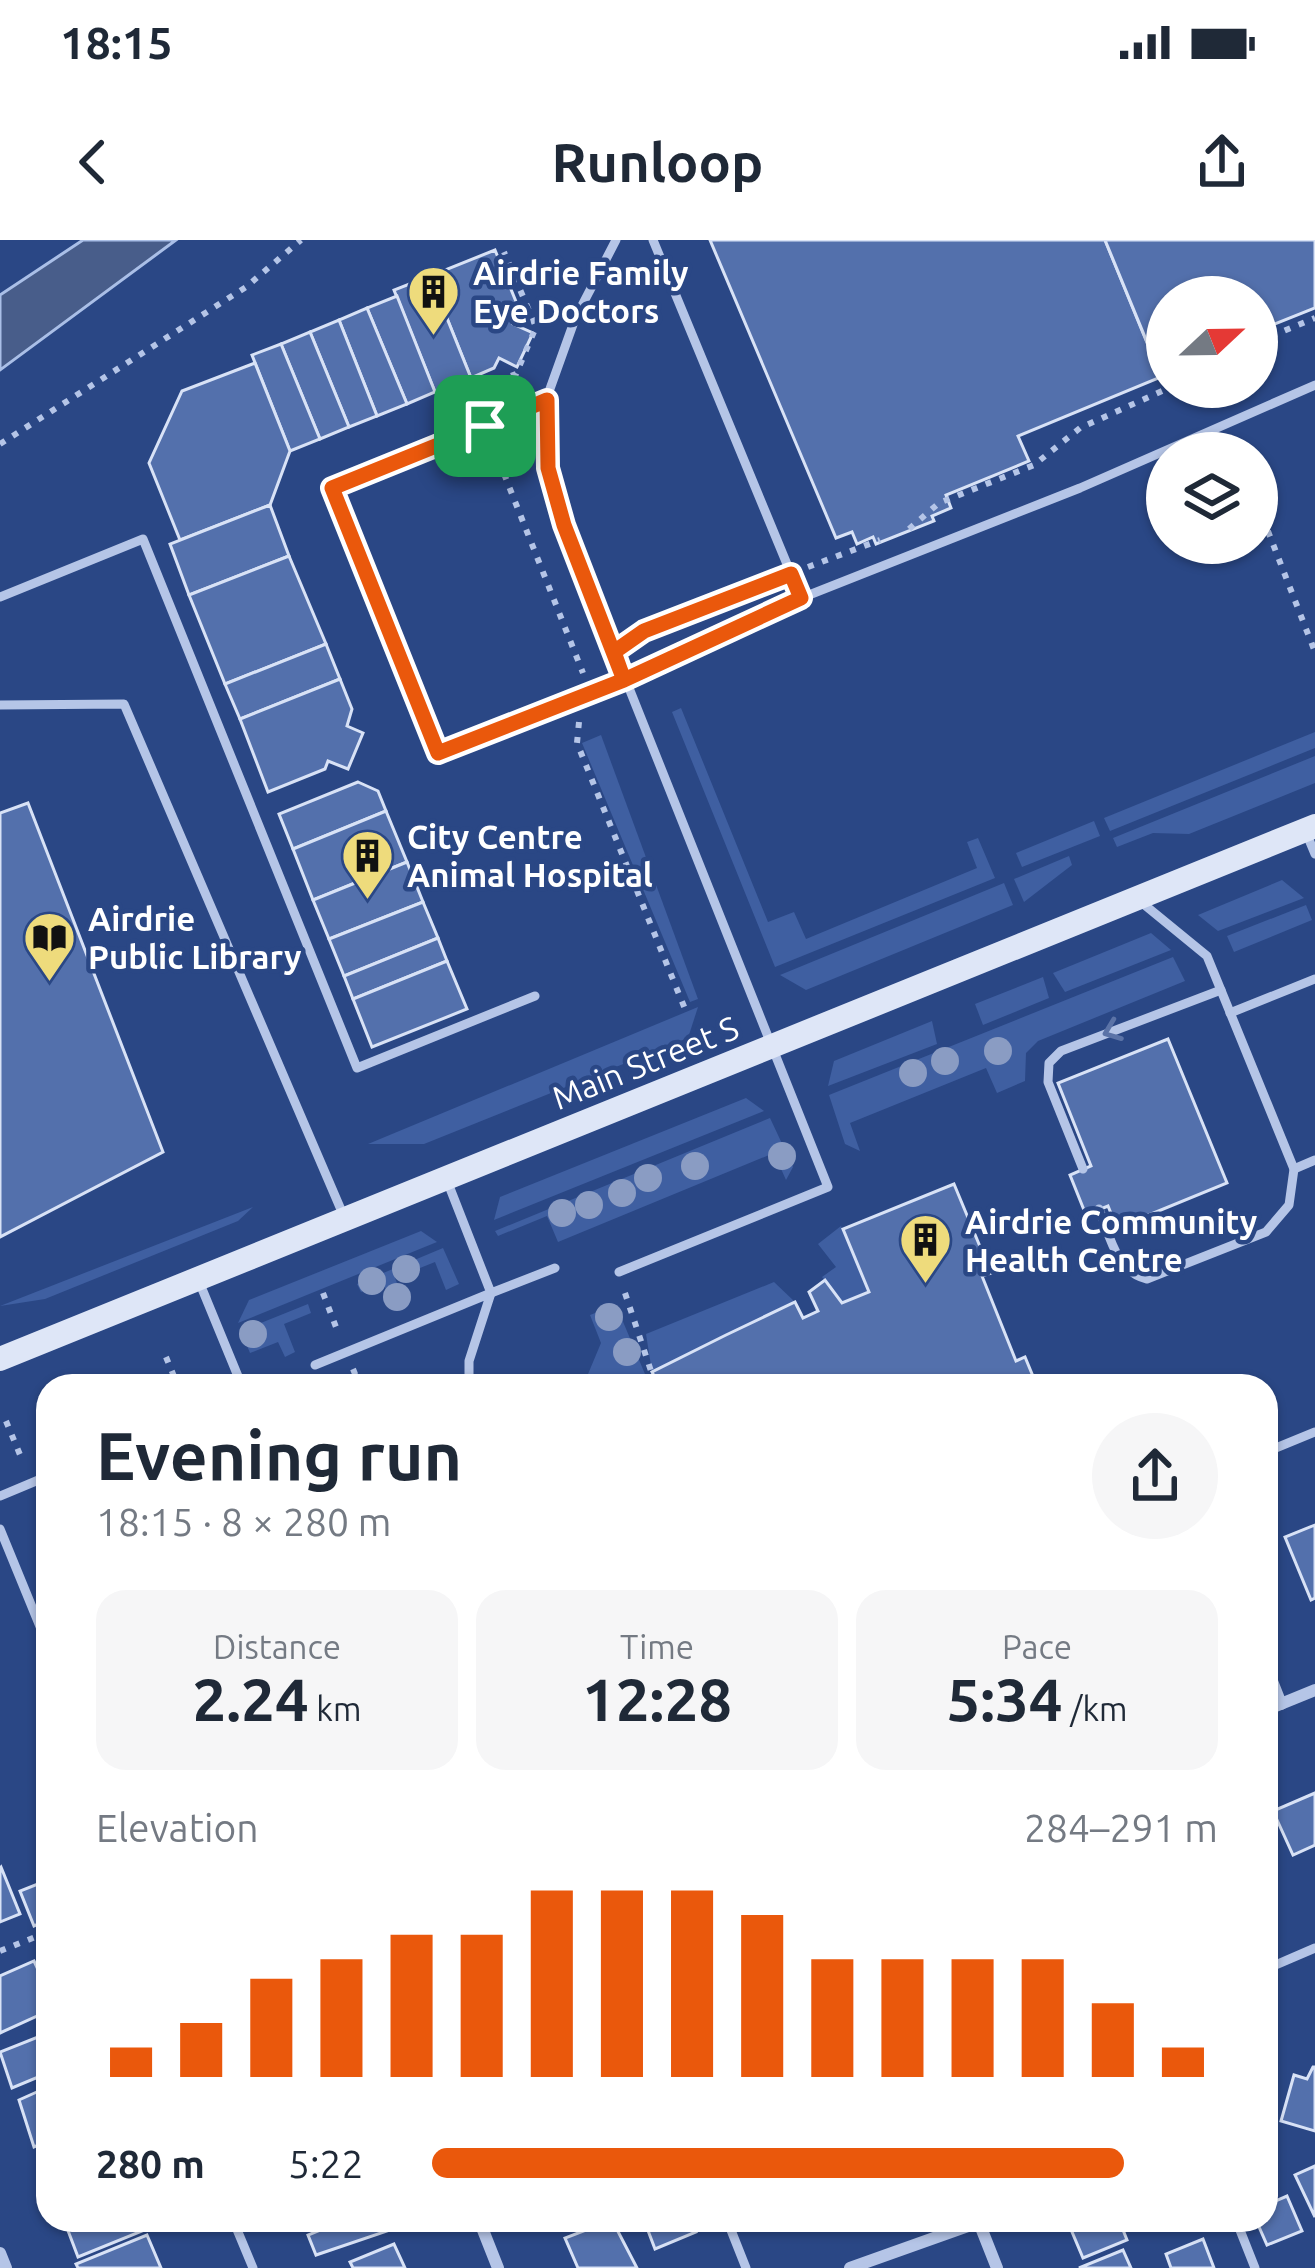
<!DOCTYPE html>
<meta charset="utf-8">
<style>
body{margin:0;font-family:Ubuntu,sans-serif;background:#f6f6f7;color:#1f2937;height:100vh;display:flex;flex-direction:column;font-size:45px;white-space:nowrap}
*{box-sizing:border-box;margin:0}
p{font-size:39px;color:#747a83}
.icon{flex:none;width:66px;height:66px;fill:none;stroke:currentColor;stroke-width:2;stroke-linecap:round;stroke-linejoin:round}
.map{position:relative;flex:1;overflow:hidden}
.details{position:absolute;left:36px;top:1134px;width:1242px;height:858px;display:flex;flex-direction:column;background:#fff;border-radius:36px;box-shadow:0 3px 9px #0004}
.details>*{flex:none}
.needle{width:78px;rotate:68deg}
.fabs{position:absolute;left:1146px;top:36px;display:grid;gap:24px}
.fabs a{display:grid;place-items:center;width:132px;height:132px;border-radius:50%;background:#fff;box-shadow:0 3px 9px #0004;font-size:60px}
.pin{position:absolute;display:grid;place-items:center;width:102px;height:102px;color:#fff;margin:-51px;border-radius:24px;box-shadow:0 6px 18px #0006}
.round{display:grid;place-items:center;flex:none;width:126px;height:126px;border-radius:63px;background:#f6f6f7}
.summary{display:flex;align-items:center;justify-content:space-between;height:204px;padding:0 60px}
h1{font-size:66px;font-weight:600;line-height:90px}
.figures{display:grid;grid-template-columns:repeat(3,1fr);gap:18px;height:204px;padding:12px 60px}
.figures div{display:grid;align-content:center;border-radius:30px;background:#f6f6f7;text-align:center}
.figures b{font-size:60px;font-weight:600}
.figures small{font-size:33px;font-weight:400}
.figures p{font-size:33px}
.chart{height:336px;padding:24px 60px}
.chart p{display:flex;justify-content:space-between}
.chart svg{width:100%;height:216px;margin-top:12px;stroke:#ea580c;stroke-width:6}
ul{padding:0 60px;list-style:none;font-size:39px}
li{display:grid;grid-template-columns:192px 144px 1fr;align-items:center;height:90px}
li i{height:30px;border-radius:15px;background:#ea580c}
.status{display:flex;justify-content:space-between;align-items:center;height:84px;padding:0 60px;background:#fff;direction:ltr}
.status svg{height:33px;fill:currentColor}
header{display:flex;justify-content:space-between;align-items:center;height:156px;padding:0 60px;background:#fff;font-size:54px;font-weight:600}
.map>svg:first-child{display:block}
</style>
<div class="status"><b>18:15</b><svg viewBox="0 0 49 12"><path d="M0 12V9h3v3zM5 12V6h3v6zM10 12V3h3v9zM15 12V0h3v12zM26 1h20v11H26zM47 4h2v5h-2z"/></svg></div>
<header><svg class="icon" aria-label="back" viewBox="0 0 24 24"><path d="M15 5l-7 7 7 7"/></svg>Runloop<svg class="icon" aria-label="share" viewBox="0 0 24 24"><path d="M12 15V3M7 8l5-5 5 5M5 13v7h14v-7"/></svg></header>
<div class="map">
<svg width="1315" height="2028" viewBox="0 0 1315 2028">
<rect width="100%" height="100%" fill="#2a4785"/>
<g fill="#3f5fa1">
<path d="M 681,468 L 768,682 L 794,672 L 806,699 L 977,628 L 967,602 L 978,598 L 995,638 L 775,727 L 672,472 Z"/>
<path d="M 1315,492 L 1315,508 L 1110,591 L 1104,578 Z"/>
<path d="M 601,495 L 698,759 L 690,762 L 582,503 Z"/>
<path d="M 1315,516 L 1315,543 L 1189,594 L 1153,593 L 1117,607 L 1113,598 Z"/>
<path d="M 1094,581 L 1100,596 L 1022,627 L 1016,613 Z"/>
<path d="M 1069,616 L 1072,625 L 1024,662 L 1014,639 Z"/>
<path d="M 1282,640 L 1304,658 L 1218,691 L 1198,675 Z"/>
<path d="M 1004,643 L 1013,665 L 806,750 L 780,735 Z"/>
<path d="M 1306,665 L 1312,680 L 1234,712 L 1227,696 Z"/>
<path d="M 1151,693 L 1171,710 L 1065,752 L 1053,733 Z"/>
<path d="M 1173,717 L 1185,741 L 1038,801 L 1026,813 L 1025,841 L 997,853 L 986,828 L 850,883 L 860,911 L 845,904 L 829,855 Z"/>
<path d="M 1043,737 L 1049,758 L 983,785 L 975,764 Z"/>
<path d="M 698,767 L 688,798 L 424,904 L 368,904 Z"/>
<path d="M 932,781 L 937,804 L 828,846 L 834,821 Z"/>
<path d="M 746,858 L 764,871 L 494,980 L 500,957 Z"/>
<path d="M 770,878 L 793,927 L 786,940 L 774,913 L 558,1002 L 547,976 L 498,996 L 495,991 Z"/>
<path d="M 253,967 L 238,981 L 45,1059 L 0,1066 Z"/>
<path d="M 841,986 L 869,1052 L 842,1063 L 822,1037 L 836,1027 L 818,1004 Z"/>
<path d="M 421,991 L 437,1002 L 238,1083 L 249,1060 Z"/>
<path d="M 443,1008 L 459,1044 L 446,1050 L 435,1022 L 395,1038 L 406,1066 L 395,1070 L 383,1043 L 361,1052 L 357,1044 Z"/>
<path d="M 774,1042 L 795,1062 L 652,1132 L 646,1094 Z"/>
<path d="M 308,1064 L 311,1073 L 284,1084 L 295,1112 L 285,1117 L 278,1102 L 250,1113 L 241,1091 Z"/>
<path d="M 616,1065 L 650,1146 L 583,1146 L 601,1103 L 590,1075 Z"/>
</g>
<path fill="#485d8a" stroke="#aabfe7" stroke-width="3" d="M 83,0 L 176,0 L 0,130 L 0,55 Z"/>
<g fill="#5370ac" stroke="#d8e2f6" stroke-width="3">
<path d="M 710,0 L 1105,0 L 1161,137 L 1018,196 L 1029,221 L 946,255 L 951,268 L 932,276 L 934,281 L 876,304 L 873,297 L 857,304 L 852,292 L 836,298 Z"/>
<path d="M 1105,0 L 1315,0 L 1315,68 L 1257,91 L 1257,57 L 1167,57 L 1167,128 L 1159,131 Z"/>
<path d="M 495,10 L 519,69 L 513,84 L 533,93 L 517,127 L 499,118 L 494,128 L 471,138 L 430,36 Z"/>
<path d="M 430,36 L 471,138 L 435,152 L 394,50 Z"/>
<path d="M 397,56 L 435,152 L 407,164 L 367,68 Z"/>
<path d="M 367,68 L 407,164 L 377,176 L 339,80 Z"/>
<path d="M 339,80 L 377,176 L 349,187 L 310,92 Z"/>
<path d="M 310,92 L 349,187 L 320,199 L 281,104 Z"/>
<path d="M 281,104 L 320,199 L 290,211 L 252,115 Z"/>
<path d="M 255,123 L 290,211 L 270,265 L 180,300 L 149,223 L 182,151 Z"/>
<path d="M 270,265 L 289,316 L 189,355 L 170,304 Z"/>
<path d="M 289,316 L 326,404 L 225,444 L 189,355 Z"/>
<path d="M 326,404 L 340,439 L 240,479 L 225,444 Z"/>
<path d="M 340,439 L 352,469 L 347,486 L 363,493 L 348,529 L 328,521 L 325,529 L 268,552 L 240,479 Z"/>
<path d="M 358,542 L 378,551 L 386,571 L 293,609 L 279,574 Z"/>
<path d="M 28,563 L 163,912 L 0,997 L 0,573 Z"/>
<path d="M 386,571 L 407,622 L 313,660 L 293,609 Z"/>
<path d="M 407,622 L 423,662 L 329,699 L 313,660 Z"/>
<path d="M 423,662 L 438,698 L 344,736 L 329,699 Z"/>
<path d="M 438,698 L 447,721 L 353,759 L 344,736 Z"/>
<path d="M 447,721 L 467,769 L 372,807 L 353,759 Z"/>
<path d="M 1168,799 L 1227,943 L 1117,988 L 1108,966 L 1086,975 L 1070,935 L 1091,926 L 1058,843 Z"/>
<path d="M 954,944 L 991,1033 L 982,1036 L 1016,1121 L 1025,1117 L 1037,1146 L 659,1146 L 652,1132 L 726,1095 L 795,1062 L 803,1078 L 818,1071 L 809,1052 L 825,1040 L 842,1063 L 869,1052 L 843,989 Z"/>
<path d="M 1315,1285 L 1315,1358 L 1311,1360 L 1285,1297 Z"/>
<path d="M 1315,1553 L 1315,1605 L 1293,1615 L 1273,1571 Z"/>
<path d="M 1,1627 L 20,1674 L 0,1682 L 0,1628 Z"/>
<path d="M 48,1640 L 48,1680 L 34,1686 L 20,1651 Z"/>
<path d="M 34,1721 L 48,1751 L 48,1771 L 0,1793 L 0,1736 Z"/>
<path d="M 48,1793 L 48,1833 L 12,1848 L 0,1812 Z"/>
<path d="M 1313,1827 L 1315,1827 L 1315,1891 L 1281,1881 L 1294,1835 L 1307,1839 Z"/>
<path d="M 48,1847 L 48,1901 L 34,1907 L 19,1860 Z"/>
<path d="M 1315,1926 L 1315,1977 L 1295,1935 Z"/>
<path d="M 1287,1956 L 1302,1991 L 1267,2005 L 1256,1980 L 1266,1980 L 1266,1965 Z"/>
<path d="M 64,1980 L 143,1980 L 147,1989 L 78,2017 Z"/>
<path d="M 319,1980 L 392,1980 L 396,1988 L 316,2015 L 308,1995 L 323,1989 Z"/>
<path d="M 612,1980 L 637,2028 L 578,2028 L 565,1998 Z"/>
<path d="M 644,1980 L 691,1980 L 696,1992 L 655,2009 Z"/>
<path d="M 1067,1980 L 1119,1980 L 1127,2000 L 1083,2018 Z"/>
<path d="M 147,1995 L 161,2028 L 78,2028 L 76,2024 Z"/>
<path d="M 1203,1999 L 1214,2028 L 1171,2028 L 1166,2014 Z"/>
<path d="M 394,2004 L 405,2028 L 353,2028 L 350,2022 Z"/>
<path d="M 1123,2010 L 1131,2028 L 1079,2028 Z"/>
</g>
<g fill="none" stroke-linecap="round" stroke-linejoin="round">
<g stroke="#b5c5e7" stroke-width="6" stroke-dasharray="6 9" stroke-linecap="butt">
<path d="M 1257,102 L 1315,78"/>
<path d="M 1183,147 L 1210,159"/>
<path d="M 476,166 L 470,151 L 516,134 L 536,87 L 504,12"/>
<path d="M 0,204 L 246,47 L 301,0"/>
<path d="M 493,206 L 583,433"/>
<path d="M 1257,263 L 1315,412"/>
<path d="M 909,289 L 939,263 L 1034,225 L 1080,188 L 1171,147"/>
<path d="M 808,327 L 880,300"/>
<path d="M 631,400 L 773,341"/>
<path d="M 579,482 L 577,503 L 685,769"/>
<path d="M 323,1053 L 339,1095"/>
<path d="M 625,1053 L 656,1146"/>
<path d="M 166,1117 L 178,1146"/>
<path d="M 353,1129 L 360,1146"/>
<path d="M 6,1181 L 23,1222"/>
<path d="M 39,1262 L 48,1284"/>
<path d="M 0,1711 L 48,1692"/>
</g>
<g stroke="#b5c5e7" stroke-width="9">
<path d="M 653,0 L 801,358"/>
<path d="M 546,160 L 575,79 L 616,0"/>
<path d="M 0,357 L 143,299 L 357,828 L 535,756"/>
<path d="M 0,465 L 124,464 L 345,979"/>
<path d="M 1305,590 L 1315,614"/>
<path d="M 1230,773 L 1315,739"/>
<path d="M 1083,929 L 1048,842 L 1049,823 L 1061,811 L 1221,750"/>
<path d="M 1294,929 L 1315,920"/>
<path d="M 446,938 L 491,1053 L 555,1028"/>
<path d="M 1099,969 C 1110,996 1116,1032 1147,1039 L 1266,992 L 1289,965 L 1294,929 L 1207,716 L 1141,662"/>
<path d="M 619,1032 L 828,947 L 564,285 L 548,228 L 546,160 L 333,248 L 438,513 L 624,440 L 771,370 L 1080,248 L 1315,145"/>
<path d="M 198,1039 L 242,1146"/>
<path d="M 315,1125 L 491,1053 L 469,1121 L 469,1146"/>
<path d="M 1266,1212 L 1315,1192"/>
<path d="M 0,1256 L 48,1236"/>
<path d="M 0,1289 L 48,1406"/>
<path d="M 1266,1729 L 1315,1708"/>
<path d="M 233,1980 L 253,2028"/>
<path d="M 727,1980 L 746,2028"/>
<path d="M 1236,1980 L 1255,2028"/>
</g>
<g stroke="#b5c5e7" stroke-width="12">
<path d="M 1266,1426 L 1281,1464"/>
<path d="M 1266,1470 L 1315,1450"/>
<path d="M 479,1980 L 498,2028"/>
<path d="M 978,1980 L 997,2028"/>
<path d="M 0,2013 L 6,2028"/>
<path d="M 850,2028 L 979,1982"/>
</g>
<path stroke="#dee6f7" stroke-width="24" d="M 0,1119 L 1315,586"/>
</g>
<g fill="#8a9cc3">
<circle cx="998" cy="811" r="14"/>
<circle cx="945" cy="821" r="14"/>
<circle cx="913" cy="833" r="14"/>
<circle cx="782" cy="916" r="14"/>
<circle cx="695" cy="926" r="14"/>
<circle cx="648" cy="938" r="14"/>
<circle cx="622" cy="953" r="14"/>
<circle cx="589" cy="965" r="14"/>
<circle cx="562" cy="973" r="14"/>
<circle cx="406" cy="1029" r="14"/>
<circle cx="372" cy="1041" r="14"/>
<circle cx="397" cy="1057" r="14"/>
<circle cx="609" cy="1077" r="14"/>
<circle cx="253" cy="1094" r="14"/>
<circle cx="627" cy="1112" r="14"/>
</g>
<defs><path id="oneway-chevron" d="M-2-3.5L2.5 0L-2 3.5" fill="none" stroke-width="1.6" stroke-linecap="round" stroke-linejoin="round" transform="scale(3)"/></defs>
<use stroke="#5b73a7" href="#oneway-chevron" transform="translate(1112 791) rotate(159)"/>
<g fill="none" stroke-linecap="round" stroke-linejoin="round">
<defs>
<path id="route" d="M 485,186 L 547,160 L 548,228 L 564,285 L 624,440 L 801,358 L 791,334 L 644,391 L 614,412 L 624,440 L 438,513 L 332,248 L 485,186"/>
</defs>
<use href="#route" stroke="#fff" stroke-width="24"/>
<use href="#route" stroke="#ea580c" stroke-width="15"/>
</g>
<defs>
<symbol id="building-pin" viewBox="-11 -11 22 30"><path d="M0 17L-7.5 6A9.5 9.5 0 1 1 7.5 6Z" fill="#eedb7c" stroke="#2a4785"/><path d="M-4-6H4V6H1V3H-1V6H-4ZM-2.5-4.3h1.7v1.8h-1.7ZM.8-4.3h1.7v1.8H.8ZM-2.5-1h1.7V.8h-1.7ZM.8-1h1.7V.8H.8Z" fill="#111"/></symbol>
<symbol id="library-pin" viewBox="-11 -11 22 30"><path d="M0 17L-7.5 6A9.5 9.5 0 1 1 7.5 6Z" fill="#eedb7c" stroke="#2a4785"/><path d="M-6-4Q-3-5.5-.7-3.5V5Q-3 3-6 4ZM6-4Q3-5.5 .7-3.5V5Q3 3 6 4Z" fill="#111"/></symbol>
</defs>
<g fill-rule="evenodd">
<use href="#building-pin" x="404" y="22" width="59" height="81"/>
<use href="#building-pin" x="338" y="586" width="59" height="81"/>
<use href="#library-pin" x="20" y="668" width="59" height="81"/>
<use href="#building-pin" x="896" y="970" width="59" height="81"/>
</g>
<g text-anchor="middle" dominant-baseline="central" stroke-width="9" stroke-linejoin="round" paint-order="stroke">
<g font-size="33" font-weight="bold" fill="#fff" stroke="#2a4785" text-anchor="start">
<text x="473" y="32">Airdrie Family<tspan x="473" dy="38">Eye Doctors</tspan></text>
<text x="407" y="596">City Centre<tspan x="407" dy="38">Animal Hospital</tspan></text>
<text x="88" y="678">Airdrie<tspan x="88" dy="38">Public Library</tspan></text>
<text x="965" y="981">Airdrie Community<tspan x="965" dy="38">Health Centre</tspan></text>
</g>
<g font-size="33" fill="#fff" stroke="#2a4785">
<text transform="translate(645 822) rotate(-22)">Main Street S</text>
</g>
</g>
</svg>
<div class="fabs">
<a><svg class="needle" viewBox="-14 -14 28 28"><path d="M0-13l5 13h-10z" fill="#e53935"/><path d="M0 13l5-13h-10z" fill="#747a83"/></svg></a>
<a><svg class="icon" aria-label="layers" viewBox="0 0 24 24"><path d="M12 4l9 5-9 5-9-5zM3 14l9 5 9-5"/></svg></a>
</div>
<div class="pin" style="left:485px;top:186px;background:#1e9e55"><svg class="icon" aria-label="arrive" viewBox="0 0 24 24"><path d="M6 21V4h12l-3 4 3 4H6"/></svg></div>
<section class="details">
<div class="summary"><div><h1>Evening run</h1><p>18:15 · 8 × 280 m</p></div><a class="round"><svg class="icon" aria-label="share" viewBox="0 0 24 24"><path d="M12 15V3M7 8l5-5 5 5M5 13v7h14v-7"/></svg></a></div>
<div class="figures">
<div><p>Distance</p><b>2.24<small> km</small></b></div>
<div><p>Time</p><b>12:28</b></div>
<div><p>Pace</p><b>5:34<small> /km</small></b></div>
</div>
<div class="chart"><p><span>Elevation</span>284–291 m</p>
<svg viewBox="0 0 160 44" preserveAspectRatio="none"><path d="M5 44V38M15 44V33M25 44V24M35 44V20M45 44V15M55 44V15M65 44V6M75 44V6M85 44V6M95 44V11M105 44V20M115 44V20M125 44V20M135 44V20M145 44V29M155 44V38"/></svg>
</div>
<ul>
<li><b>280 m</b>5:22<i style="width:88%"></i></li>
</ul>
</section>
</div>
